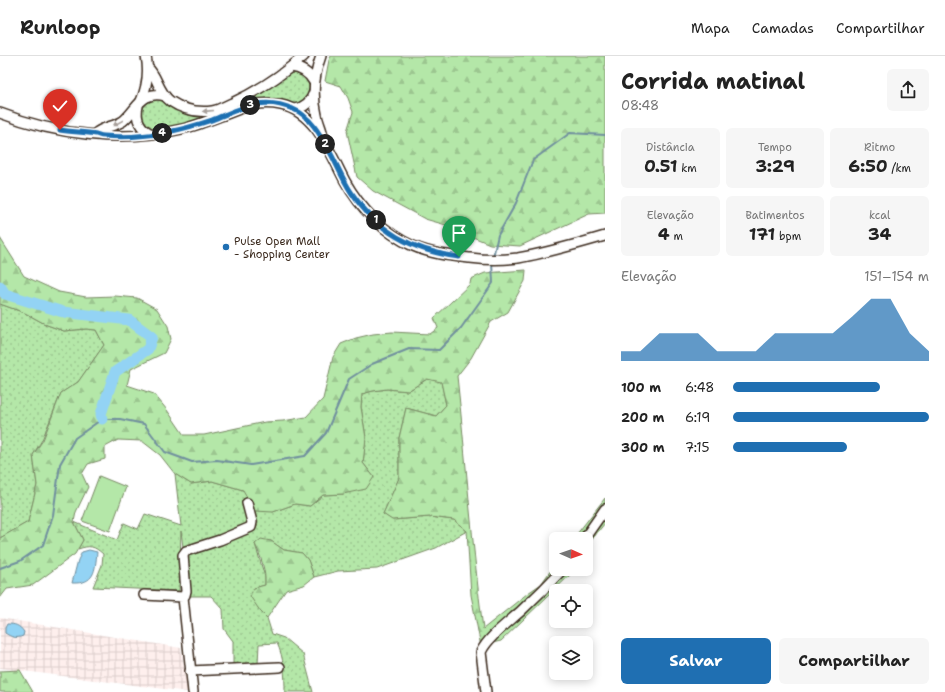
<!DOCTYPE html>
<html lang="pt">
<meta charset="utf-8">
<style>
body{margin:0;font-family:"Shantell Sans",sans-serif;background:#f6f6f6;color:#222;height:100vh;display:flex;flex-direction:column;font-size:15px;white-space:nowrap}
*{box-sizing:border-box;margin:0}
p{font-size:13px;color:#767676}
.icon{flex:none;width:22px;height:22px;fill:none;stroke:currentColor;stroke-width:2;stroke-linecap:round;stroke-linejoin:round}
.map{position:relative;flex:1;overflow:hidden}
.panel{display:flex;flex-direction:column;background:#fff;width:340px}
.panel>*{flex:none}
.needle{width:26px;rotate:92deg}
.tools{position:absolute;left:549px;top:476px;display:grid;gap:8px}
.tools a{display:grid;place-items:center;width:44px;height:44px;border-radius:6px;background:#fff;box-shadow:0 2px 10px #0003;font-size:20px}
.pin{position:absolute;display:grid;place-items:center;width:34px;height:34px;color:#fff;margin:-41px -17px;border-radius:50% 50% 50% 0;rotate:-45deg;box-shadow:0 0 4px #0007}
.pin .icon{rotate:45deg}
.km{position:absolute;width:20px;height:20px;margin:-10px;border-radius:50%;background:#222;color:#fff;font-size:11px;line-height:20px;text-align:center}
.round{display:grid;place-items:center;flex:none;width:42px;height:42px;border-radius:6px;background:#f6f6f6}
.headline{display:flex;align-items:center;justify-content:space-between;height:68px;padding:0 16px}
h1{font-size:22px;font-weight:700;line-height:30px}
.figures{display:grid;grid-template-columns:repeat(3,1fr);gap:6px;height:68px;padding:4px 16px}
.figures div{display:grid;align-content:center;border-radius:6px;background:#f6f6f6;text-align:center}
.figures b{font-size:17px;font-weight:700}
.figures small{font-size:11px;font-weight:400}
.figures p{font-size:11px}
.chart{height:112px;padding:8px 16px}
.chart p{display:flex;justify-content:space-between}
.chart svg{width:100%;height:72px;margin-top:4px;fill:#1f6fb2;opacity:.7}
.action{display:flex;gap:8px;margin-top:auto;padding:8px 16px}
.action a{flex:1;height:46px;border-radius:6px;background:#1f6fb2;color:#fff;font-size:16px;font-weight:700;line-height:46px;text-align:center}
.action a+a{background:#f6f6f6;color:#222}
ul{padding:0 16px;list-style:none;font-size:13px}
li{display:grid;grid-template-columns:64px 48px 1fr;align-items:center;height:30px}
li i{height:10px;border-radius:5px;background:#1f6fb2}
header{display:flex;align-items:center;gap:24px;box-sizing:border-box;height:56px;padding:0 20px;background:#fff;border-bottom:1px solid #e0e0e0}
header strong{font-size:19px}
nav{display:flex;gap:22px;margin-inline-start:auto;font-size:14px}
main{display:flex;flex:1;min-height:0}
.map>svg:first-child{display:block}
</style>
<header>
<strong>Runloop</strong>
<nav><a>Mapa</a><a>Camadas</a><a>Compartilhar</a></nav>
</header>
<main>
<div class="map">
<svg width="605" height="636" viewBox="0 0 605 636">
<defs>
<pattern id="industrial-grid" width="8" height="8" patternUnits="userSpaceOnUse"><rect width="8" height="8" fill="#feefed"/><path d="M0 4h8M4 0v8" fill="none" stroke="#dbcdcb"/></pattern>
<pattern id="grass-dots" width="8" height="8" patternUnits="userSpaceOnUse"><rect width="8" height="8" fill="#b4e7a8"/><path d="M2 2h.1M6 6h.1" fill="none" stroke="#9cc690" stroke-width="1.8" stroke-linecap="round"/></pattern>
<pattern id="forest-firs" width="22" height="20" patternUnits="userSpaceOnUse"><rect width="22" height="20" fill="#b4e7a8"/><path d="M5 1l3.5 6h-7zM16 11l3.5 6h-7z" fill="#9cc690"/></pattern>
</defs>
<rect width="100%" height="100%" fill="#fff"/>
<filter id="ink" filterUnits="userSpaceOnUse"><feTurbulence type="fractalNoise" baseFrequency=".025" numOctaves="2"/><feDisplacementMap in="SourceGraphic" scale="8" xChannelSelector="R" yChannelSelector="G"/><feConvolveMatrix kernelMatrix="1 2 1 2 8 2 1 2 1" color-interpolation-filters="sRGB"/></filter>
<g filter="url(#ink)">
<path fill="url(#industrial-grid)" d="M 0,562 L 181,592 L 188,636 L 0,612 Z"/>
<g fill="url(#grass-dots)" stroke="#788863">
<path d="M 292,17 C 314,17 315,47 295,49 C 288,50 275,45 268,44 C 261,43 255,43 249,44 L 289,18 Z"/>
<path d="M 158,43 L 164,45 L 187,58 L 209,61 L 184,68 L 156,73 C 135,70 137,46 158,43 Z"/>
<path d="M 0,248 L 25,257 L 47,269 L 64,275 L 86,273 L 96,274 L 104,289 L 78,326 L 61,337 L 42,384 L 33,399 L 37,429 L 28,466 L 0,482 Z"/>
<path d="M 427,323 L 441,325 L 446,349 L 436,360 L 406,352 L 399,382 L 399,422 L 383,458 L 393,464 L 430,461 L 454,464 L 467,475 L 436,492 L 377,513 L 338,515 L 314,521 L 308,504 L 302,497 L 284,494 L 271,485 L 255,488 L 265,521 L 265,529 L 254,532 L 260,555 L 267,562 L 272,578 L 284,582 L 303,598 L 313,636 L 285,636 C 285,619 284,602 277,587 L 259,588 L 258,608 L 233,608 L 233,585 L 224,573 L 223,553 L 211,540 L 189,540 L 181,475 L 179,535 L 93,531 L 102,509 L 103,498 C 94,490 90,489 78,493 L 83,484 L 74,466 L 117,484 L 124,467 L 138,473 L 145,458 L 181,470 L 175,418 L 191,428 L 212,425 L 243,434 L 273,456 L 295,448 L 310,450 L 323,439 L 343,438 L 374,421 L 363,407 L 366,382 L 361,351 L 362,338 L 373,335 L 387,333 L 408,335 Z"/>
</g>
<g fill="url(#forest-firs)" stroke="#788863">
<path d="M 331,0 L 605,0 L 605,157 L 589,158 L 520,190 L 490,188 L 468,179 L 453,171 L 425,163 L 373,135 L 357,121 L 347,75 L 353,56 L 348,42 L 341,30 L 325,25 L 329,4 Z"/>
<path d="M 0,182 L 24,220 L 59,236 L 86,241 L 115,240 L 137,242 L 157,253 L 168,270 L 171,283 L 164,297 L 131,313 L 127,329 L 154,338 L 167,354 L 184,379 L 204,379 L 265,366 L 283,365 L 306,361 L 323,343 L 333,301 L 341,288 L 356,282 L 373,278 L 392,276 L 430,278 L 438,272 L 434,262 L 470,228 L 471,223 L 485,217 L 526,214 L 525,225 L 508,256 L 491,266 L 471,302 L 457,320 C 466,404 472,489 483,573 L 528,537 L 541,528 L 556,507 L 556,513 L 578,513 L 571,518 L 501,585 L 488,588 L 482,596 L 471,539 L 467,475 L 454,464 L 430,461 L 392,464 L 383,458 L 399,422 L 399,382 L 406,352 L 436,360 L 446,349 L 441,326 L 427,323 L 408,335 L 387,333 L 373,335 L 362,338 L 361,351 L 366,382 L 363,407 L 374,421 L 366,433 L 343,438 L 323,439 L 310,450 L 295,448 L 273,456 L 255,455 L 243,434 L 212,425 L 191,428 L 175,418 L 160,399 L 142,385 L 118,384 L 105,391 L 105,403 L 88,408 L 82,418 L 88,431 L 76,456 L 74,466 L 83,484 L 75,498 L 33,529 L 7,533 L 0,542 L 0,482 L 28,466 L 37,429 L 33,399 L 43,384 L 61,337 L 78,326 L 104,289 L 96,274 L 86,273 L 64,275 L 47,269 L 25,257 L 0,248 Z"/>
<path d="M 605,442 L 605,467 L 586,491 L 586,483 L 573,483 Z"/>
<path d="M 261,483 L 271,485 L 284,494 L 302,497 L 308,504 L 314,521 L 304,529 L 286,534 L 267,562 L 260,555 L 250,540 L 254,532 L 265,529 C 266,515 261,501 255,488 Z"/>
<path d="M 20,614 L 33,636 L 0,636 L 0,615 Z"/>
</g>
<path fill="#b4e7a8" stroke="#788863" d="M 99,420 L 126,431 L 110,475 L 82,465 Z"/>
<g fill="#93d3f4" stroke="#708f9e">
<path d="M 89,494 L 97,496 C 95,515 95,528 72,527 L 78,504 L 82,496 Z"/>
<path d="M 7,568 C 15,568 19,569 24,576 L 23,580 C 16,583 11,581 5,577 L 5,572 Z"/>
</g>
<g fill="none" stroke-linecap="round" stroke-linejoin="round">
<g stroke="#708f9e" stroke-width="2">
<path d="M 493,201 L 498,179 L 516,147 L 533,104 L 570,77 L 605,79"/>
<path d="M 0,512 L 20,505 L 43,489 L 53,459 L 60,408 L 75,382 L 102,363 L 120,363 L 144,368 L 165,396 L 192,406 L 217,404 L 251,409 L 305,400 L 326,377 L 349,323 L 372,308 L 409,293 L 439,294 L 461,272 L 493,227 L 492,206"/>
</g>
<path stroke="#93d3f4" stroke-width="11" d="M 0,230 L 5,238 L 63,256 L 129,264 L 152,281 L 148,293 L 115,316 L 101,358 L 102,363"/>
<defs>
<g id="minor">
<path d="M 321,0 C 314,19 312,39 317,59 C 318,66 322,73 323,80"/>
<path d="M 291,11 C 302,12 309,17 314,26"/>
<path d="M 148,12 C 157,19 158,36 170,45 C 182,53 197,57 212,55 C 219,54 225,50 232,47 C 258,35 282,19 304,0"/>
<path d="M 141,45 C 147,31 149,15 146,0"/>
<path d="M 138,50 C 135,63 140,73 152,78"/>
<path d="M 294,53 C 304,52 311,46 314,36"/>
<path d="M 0,57 C 57,79 122,87 182,73 C 195,70 208,65 221,60 C 243,52 256,44 281,49 C 316,56 330,97 345,125 C 360,152 384,177 413,190 C 431,198 452,200 470,202 C 486,204 503,204 518,202 C 547,197 577,188 605,180"/>
<path d="M 95,78 C 101,71 114,71 123,65 C 132,58 138,45 147,41 C 153,38 159,38 165,40"/>
<path d="M 584,483 L 605,453"/>
<path d="M 144,539 L 183,541 L 193,636"/>
<path d="M 183,541 L 185,539 L 186,535 L 183,499 L 186,495 L 220,484 L 251,471 L 252,466 L 247,447"/>
<path d="M 190,615 L 280,611"/>
<path d="M 486,636 L 481,596 C 488,581 509,566 522,554 C 536,541 550,527 563,513"/>
</g>
</defs>
<use href="#minor" stroke="#3b2a1e" stroke-width="12"/>
<use href="#minor" stroke="#fff" stroke-width="9"/>
</g>
<defs><path id="oneway-solid" d="M-6-.8H1V-3.2L6.5 0L1 3.2V.8H-6Z"/></defs>
<g fill="#a79f9a">
<use href="#oneway-solid" transform="translate(208 55) rotate(175)"/>
<use href="#oneway-solid" transform="translate(118 67) rotate(151)"/>
</g>
</g>
<g fill="none" stroke-linecap="round" stroke-linejoin="round" filter="url(#ink)">
<defs>
<path id="route" d="M 60,74 C 71,76 84,76 96,78 C 99,79 101,80 104,80 C 125,82 147,80 168,76 C 183,73 197,69 212,64 C 240,53 262,39 293,53 C 311,60 322,82 331,98 C 338,111 343,124 351,136 C 377,175 412,195 459,201"/>
</defs>
<use href="#route" stroke="#fff" stroke-width="8"/>
<use href="#route" stroke="#1f6fb2" stroke-width="5"/>
</g>
<circle fill="#1f6fb2" stroke="#fff" stroke-width="1.5" cx="226" cy="191" r="4"/>
<g text-anchor="middle" dominant-baseline="central" stroke-width="3" stroke-linejoin="round" paint-order="stroke">
<g font-size="11" fill="#3b2a1e" stroke="#fff" text-anchor="start">
<text x="234" y="185">Pulse Open Mall<tspan x="234" dy="13">- Shopping Center</tspan></text>
</g>
</g>
</svg>
<div class="tools">
<a><svg class="needle" viewBox="-14 -14 28 28"><path d="M0-13l5 13h-10z" fill="#e53935"/><path d="M0 13l5-13h-10z" fill="#767676"/></svg></a>
<a><svg class="icon" aria-label="locate" viewBox="0 0 24 24"><circle cx="12" cy="12" r="6"/><path d="M12 2v4M12 18v4M2 12h4M18 12h4"/></svg></a>
<a><svg class="icon" aria-label="layers" viewBox="0 0 24 24"><path d="M12 4l9 5-9 5-9-5zM3 14l9 5 9-5"/></svg></a>
</div>
<div class="pin" style="left:459px;top:201px;background:#1e9e55"><svg class="icon" aria-label="arrive" viewBox="0 0 24 24"><path d="M6 21V4h12l-3 4 3 4H6"/></svg></div>
<div class="pin" style="left:60px;top:74px;background:#d93025"><svg class="icon" aria-label="check" viewBox="0 0 24 24"><path d="M5 12l5 5 9-10"/></svg></div>
<b class="km" style="left:376px;top:164px">1</b>
<b class="km" style="left:325px;top:88px">2</b>
<b class="km" style="left:250px;top:49px">3</b>
<b class="km" style="left:162px;top:77px">4</b>
</div>
<section class="panel">
<div class="headline"><div><h1>Corrida matinal</h1><p>08:48</p></div><a class="round"><svg class="icon" aria-label="share" viewBox="0 0 24 24"><path d="M12 15V3M7 8l5-5 5 5M5 13v7h14v-7"/></svg></a></div>
<div class="figures">
<div><p>Distância</p><b>0.51<small> km</small></b></div>
<div><p>Tempo</p><b>3:29</b></div>
<div><p>Ritmo</p><b>6:50<small> /km</small></b></div>
</div>
<div class="figures">
<div><p>Elevação</p><b>4<small> m</small></b></div>
<div><p>Batimentos</p><b>171<small> bpm</small></b></div>
<div><p>kcal</p><b>34</b></div>
</div>
<div class="chart"><p><span>Elevação</span>151–154 m</p>
<svg viewBox="0 0 160 44" preserveAspectRatio="none"><path d="M0 44V38L10 38L20 27L30 27L40 27L50 38L60 38L70 38L80 27L90 27L100 27L110 27L120 17L130 6L140 6L150 27L160 38V44z"/></svg>
</div>
<ul>
<li><b>100 m</b>6:48<i style="width:75%"></i></li>
<li><b>200 m</b>6:19<i style="width:100%"></i></li>
<li><b>300 m</b>7:15<i style="width:58%"></i></li>
</ul>
<div class="action"><a>Salvar</a><a>Compartilhar</a></div>
</section>
</main>
